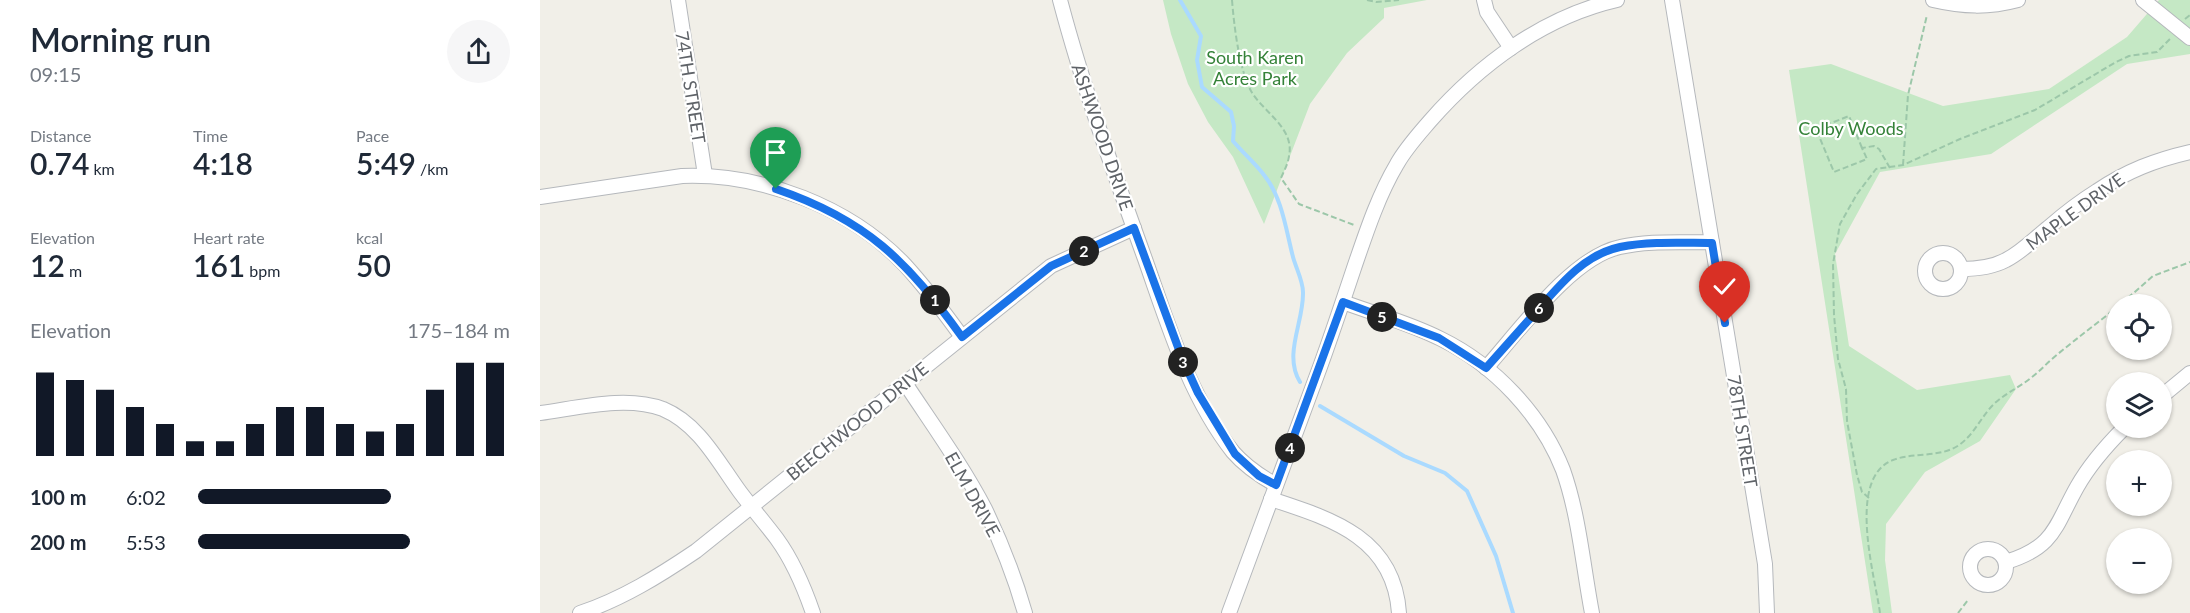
<!DOCTYPE html>
<meta charset="utf-8">
<style>
body{margin:0;font-family:Lato,sans-serif;background:#f6f6f7;color:#1f2937;height:100vh;display:flex;flex-direction:column;font-size:22px;white-space:nowrap}
*{box-sizing:border-box;margin:0}
p{font-size:20px;color:#747a83}
.icon{flex:none;width:33px;height:33px;fill:none;stroke:currentColor;stroke-width:2;stroke-linecap:round;stroke-linejoin:round}
.map{position:relative;flex:1;overflow:hidden}
.panel{display:flex;flex-direction:column;background:#fff;width:540px}
.panel>*{flex:none}
.fabs{position:absolute;left:1566px;top:294px;display:grid;gap:12px}
.fabs a{display:grid;place-items:center;width:66px;height:66px;border-radius:50%;background:#fff;box-shadow:0 2px 4px #0004;font-size:30px}
.pin{position:absolute;display:grid;place-items:center;width:51px;height:51px;color:#fff;margin:-62px -26px;border-radius:50% 50% 50% 0;rotate:-45deg;box-shadow:0 0 6px #0007}
.pin .icon{rotate:45deg}
.km{position:absolute;width:30px;height:30px;margin:-15px;border-radius:50%;background:#222;color:#fff;font-size:16px;line-height:30px;text-align:center}
.round{display:grid;place-items:center;flex:none;width:63px;height:63px;border-radius:32px;background:#f6f6f7}
.summary{display:flex;align-items:center;justify-content:space-between;height:102px;padding:0 30px}
h1{font-size:33px;font-weight:600;line-height:45px}
.figures{display:grid;grid-template-columns:repeat(3,1fr);gap:9px;height:102px;padding:6px 30px}
.figures div{display:grid;align-content:center}
.figures b{font-size:30px;font-weight:600}
.figures small{font-size:16px;font-weight:400}
.figures p{font-size:16px}
.chart{height:168px;padding:12px 30px}
.chart p{display:flex;justify-content:space-between}
.chart svg{width:100%;height:108px;margin-top:6px;stroke:#111827;stroke-width:6}
ul{padding:0 30px;list-style:none;font-size:20px}
li{display:grid;grid-template-columns:96px 72px 1fr;align-items:center;height:45px}
li i{height:15px;border-radius:8px;background:#111827}
main{display:flex;flex:1;min-height:0}
.map>svg:first-child{display:block}
</style>
<main>
<section class="panel">
<div class="summary"><div><h1>Morning run</h1><p>09:15</p></div><a class="round"><svg class="icon" aria-label="share" viewBox="0 0 24 24"><path d="M12 15V3M7 8l5-5 5 5M5 13v7h14v-7"/></svg></a></div>
<div class="figures">
<div><p>Distance</p><b>0.74<small> km</small></b></div>
<div><p>Time</p><b>4:18</b></div>
<div><p>Pace</p><b>5:49<small> /km</small></b></div>
</div>
<div class="figures">
<div><p>Elevation</p><b>12<small> m</small></b></div>
<div><p>Heart rate</p><b>161<small> bpm</small></b></div>
<div><p>kcal</p><b>50</b></div>
</div>
<div class="chart"><p><span>Elevation</span>175–184 m</p>
<svg viewBox="0 0 160 44" preserveAspectRatio="none"><path d="M5 44V10M15 44V13M25 44V17M35 44V24M45 44V31M55 44V38M65 44V38M75 44V31M85 44V24M95 44V24M105 44V31M115 44V34M125 44V31M135 44V17M145 44V6M155 44V6"/></svg>
</div>
<ul>
<li><b>100 m</b>6:02<i style="width:62%"></i></li>
<li><b>200 m</b>5:53<i style="width:68%"></i></li>
</ul>
</section>
<div class="map">
<svg width="1650" height="613" viewBox="0 0 1650 613">
<rect width="100%" height="100%" fill="#f1efe8"/>
<g fill="#c5e8c5">
<path d="M 623,0 L 887,0 L 844,8 L 844,18 L 807,53 L 770,104 L 724,224 L 693,157 L 668,122 L 648,84 L 631,34 Z"/>
<path d="M 1619,0 L 1650,0 L 1650,54 L 1587,64 L 1451,154 L 1340,172 L 1295,254 L 1309,346 L 1377,390 L 1470,375 L 1476,389 L 1440,441 L 1385,472 L 1346,524 L 1345,560 L 1352,613 L 1333,613 L 1249,70 L 1291,64 L 1403,106 L 1509,89 L 1587,37 Z"/>
</g>
<g fill="none" stroke-linecap="round" stroke-linejoin="round">
<g stroke="#aadaff" stroke-width="4">
<path d="M 640,0 L 661,36 L 657,60 L 662,87 L 691,112 L 694,126 L 693,141 C 703,153 715,163 724,175 C 742,197 746,230 753,257 C 756,268 763,281 763,292 C 764,322 743,354 760,382"/>
<path d="M 780,406 L 864,456 L 905,473 L 927,491 L 956,556 L 973,613"/>
</g>
<defs>
<g id="minor">
<path d="M 138,0 L 165,175"/>
<path d="M 520,0 C 543,87 574,173 605,259 C 628,324 649,396 693,452 C 705,466 720,476 736,485"/>
<path d="M 944,0 L 947,12 L 971,48"/>
<path d="M 1132,0 L 1225,564 L 1227,613"/>
<path d="M 1393,0 C 1423,7 1448,8 1478,0"/>
<path d="M 1603,0 L 1650,38"/>
<path d="M 0,197 L 142,176 C 222,173 310,207 365,265 C 386,288 404,312 422,337"/>
<circle cx="1403" cy="271" r="18"/>
<path d="M 1421,269 C 1435,269 1453,267 1466,260 C 1482,252 1495,238 1509,227 C 1524,214 1541,201 1557,191 C 1587,171 1615,160 1650,152"/>
<path d="M 803,302 C 835,314 870,323 901,339 C 954,365 1001,414 1023,470 C 1039,515 1043,566 1052,613"/>
<path d="M 946,368 C 979,331 1032,257 1080,247 C 1110,240 1142,243 1172,242"/>
<path d="M 365,383 C 392,424 422,465 445,509 C 461,542 475,578 485,613"/>
<path d="M 1622,396 L 1650,373"/>
<path d="M 0,413 C 38,408 86,395 123,409 C 159,424 178,462 200,492 C 212,508 225,523 237,539 C 253,561 264,587 273,613"/>
<path d="M 731,499 C 792,519 854,538 859,613"/>
<circle cx="1448" cy="567" r="18"/>
<path d="M 1466,562 C 1515,547 1515,526 1537,487 C 1550,464 1566,446 1584,428"/>
<path d="M 40,613 C 82,599 119,576 156,551 L 511,266 L 594,228"/>
<path d="M 689,613 C 719,531 750,449 780,367 C 792,334 803,301 814,268 C 826,233 838,196 857,164 C 866,148 878,135 890,121 C 939,65 1003,17 1077,0"/>
</g>
</defs>
<use href="#minor" stroke="#b5b8bc" stroke-width="16"/>
<g stroke="#9cc7a9" stroke-width="2" stroke-dasharray="6 3" stroke-linecap="butt">
<path d="M 692,0 C 694,25 699,69 711,91 C 723,112 755,128 749,156 C 748,164 744,171 741,178 L 759,204 L 814,225"/>
<path d="M 827,0 L 836,2 L 859,0"/>
<path d="M 1645,19 L 1650,15"/>
<path d="M 1322,148 L 1309,116 L 1276,129 L 1294,172 L 1327,159 L 1322,148 L 1334,146 L 1339,149 L 1350,168"/>
<path d="M 1363,165 L 1368,95 L 1387,15"/>
<path d="M 1581,304 L 1613,276 L 1650,262"/>
<path d="M 1329,498 L 1322,492 L 1317,475 L 1307,421 L 1306,389 L 1298,359 L 1294,315 L 1293,264 L 1300,224 L 1317,194 L 1336,169 L 1363,165 L 1420,139 L 1495,110 L 1576,62 L 1589,56 L 1617,52 L 1631,38"/>
<path d="M 1340,613 C 1335,576 1306,478 1353,460 C 1373,452 1401,458 1419,445 C 1435,434 1441,416 1455,403 C 1466,393 1480,387 1492,377 C 1499,372 1505,365 1512,359 C 1533,341 1555,325 1576,308"/>
<path d="M 1418,613 L 1428,600"/>
</g>
<use href="#minor" stroke="#fff" stroke-width="14"/>
</g>
<g fill="none" stroke-linecap="round" stroke-linejoin="round">
<defs>
<path id="route" d="M 236,189 C 327,220 367,261 422,337 L 511,266 L 594,228 L 642,358 L 658,393 L 695,454 L 719,476 L 736,485 L 803,302 L 899,338 L 946,368 C 962,350 979,331 995,313 C 1019,286 1043,255 1080,247 C 1110,241 1142,243 1172,243 L 1185,323"/>
</defs>
<use href="#route" stroke="#fff" stroke-width="12"/>
<use href="#route" stroke="#1a73e8" stroke-width="8"/>
</g>
<g text-anchor="middle" dominant-baseline="central" stroke-width="4.5" stroke-linejoin="round" paint-order="stroke">
<g font-size="18" fill="#348238" stroke="#fff">
<text x="715" y="57">South Karen<tspan x="715" dy="21">Acres Park</tspan></text>
<text x="1311" y="128">Colby Woods</text>
</g>
<g font-size="18" fill="#5f6368" stroke="#fff">
<text transform="translate(151 87) rotate(81)">74TH STREET</text>
<text transform="translate(563 137) rotate(71)">ASHWOOD DRIVE</text>
<text transform="translate(1535 211) rotate(-36)">MAPLE DRIVE</text>
<text transform="translate(317 421) rotate(-39)">BEECHWOOD DRIVE</text>
<text transform="translate(1203 431) rotate(81)">78TH STREET</text>
<text transform="translate(433 494) rotate(61)">ELM DRIVE</text>
</g>
</g>
</svg>
<div class="fabs">
<a><svg class="icon" aria-label="locate" viewBox="0 0 24 24"><circle cx="12" cy="12" r="6"/><path d="M12 2v4M12 18v4M2 12h4M18 12h4"/></svg></a>
<a><svg class="icon" aria-label="layers" viewBox="0 0 24 24"><path d="M12 4l9 5-9 5-9-5zM3 14l9 5 9-5"/></svg></a>
<a>+</a>
<a>−</a>
</div>
<div class="pin" style="left:236px;top:189px;background:#1e9e55"><svg class="icon" aria-label="arrive" viewBox="0 0 24 24"><path d="M6 21V4h12l-3 4 3 4H6"/></svg></div>
<div class="pin" style="left:1185px;top:323px;background:#d93025"><svg class="icon" aria-label="check" viewBox="0 0 24 24"><path d="M5 12l5 5 9-10"/></svg></div>
<b class="km" style="left:395px;top:300px">1</b>
<b class="km" style="left:544px;top:251px">2</b>
<b class="km" style="left:643px;top:362px">3</b>
<b class="km" style="left:750px;top:448px">4</b>
<b class="km" style="left:842px;top:317px">5</b>
<b class="km" style="left:999px;top:308px">6</b>
</div>
</main>
